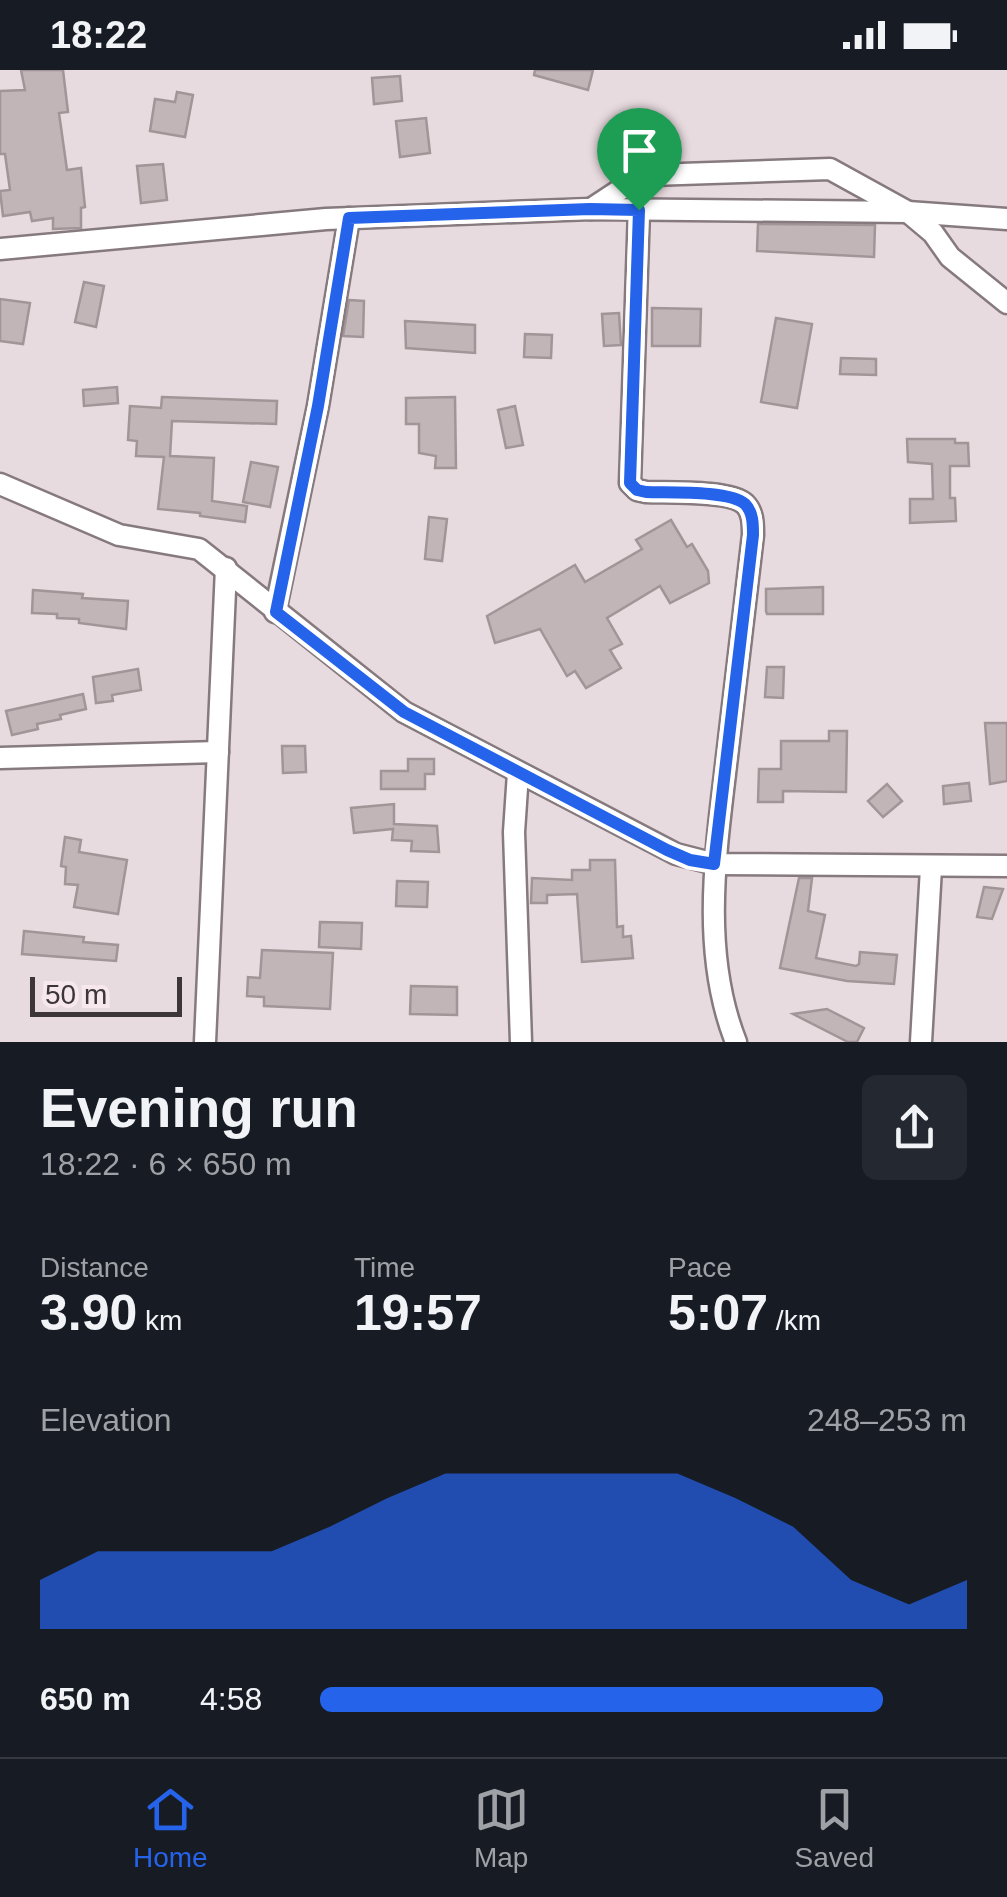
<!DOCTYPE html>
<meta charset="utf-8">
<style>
body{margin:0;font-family:Helvetica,sans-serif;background:#242831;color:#f1f3f6;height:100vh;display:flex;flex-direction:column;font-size:38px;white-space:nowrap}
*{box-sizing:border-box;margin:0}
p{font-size:32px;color:#9ea1a6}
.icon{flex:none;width:55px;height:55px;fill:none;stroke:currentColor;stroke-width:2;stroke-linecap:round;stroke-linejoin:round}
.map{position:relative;height:972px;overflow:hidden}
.panel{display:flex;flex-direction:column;background:#171b24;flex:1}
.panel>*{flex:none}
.scale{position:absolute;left:30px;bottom:25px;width:152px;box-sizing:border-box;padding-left:10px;border:5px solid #3c3638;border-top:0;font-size:28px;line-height:35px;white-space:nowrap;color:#3c3638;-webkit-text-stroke:8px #f6e8ec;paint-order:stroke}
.pin{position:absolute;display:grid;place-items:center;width:85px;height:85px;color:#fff;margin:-102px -42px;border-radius:50% 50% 50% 0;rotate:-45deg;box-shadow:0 0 10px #0007}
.pin .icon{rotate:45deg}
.round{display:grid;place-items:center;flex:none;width:105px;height:105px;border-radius:15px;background:#242831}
.summary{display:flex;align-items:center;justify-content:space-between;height:170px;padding:0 40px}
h1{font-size:55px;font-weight:700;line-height:75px}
.stats{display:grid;grid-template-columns:repeat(3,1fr);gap:15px;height:170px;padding:10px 40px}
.stats div{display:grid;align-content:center}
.stats b{font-size:50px;font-weight:700}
.stats small{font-size:28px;font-weight:400}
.stats p{font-size:28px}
.chart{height:280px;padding:20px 40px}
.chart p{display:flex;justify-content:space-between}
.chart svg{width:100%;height:180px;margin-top:10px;fill:#2563eb;opacity:.7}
ul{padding:0 40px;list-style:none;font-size:32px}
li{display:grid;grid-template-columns:160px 120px 1fr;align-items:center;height:75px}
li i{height:25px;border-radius:12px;background:#2563eb}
.status{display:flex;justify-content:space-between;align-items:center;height:70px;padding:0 50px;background:#171b24;direction:ltr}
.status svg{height:28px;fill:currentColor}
.tab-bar{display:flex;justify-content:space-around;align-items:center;height:140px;border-top:2px solid #363941;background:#171b24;font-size:28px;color:#9ea1a6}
.tab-bar a{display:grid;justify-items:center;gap:5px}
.tab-bar .on{color:#2563eb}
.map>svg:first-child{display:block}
</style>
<div class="status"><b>18:22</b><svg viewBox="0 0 49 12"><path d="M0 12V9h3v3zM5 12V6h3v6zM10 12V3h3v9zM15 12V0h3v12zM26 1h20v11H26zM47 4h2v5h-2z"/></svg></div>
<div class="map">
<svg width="1007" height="972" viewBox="0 0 1007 972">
<rect width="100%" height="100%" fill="#e8dbdf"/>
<g fill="#c2b5b8" stroke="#a19598" stroke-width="2.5">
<path d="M 21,0 L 63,0 L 68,42 L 59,43 L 67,100 L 81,98 L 85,137 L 81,138 L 81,158 L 53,159 L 53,148 L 32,151 L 30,142 L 3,146 L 0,121 L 10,120 L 5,84 L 0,84 L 0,21 L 25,20 Z"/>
<path d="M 535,0 L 593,0 L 588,20 L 534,5 Z"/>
<path d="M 400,6 L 402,31 L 374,34 L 372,8 Z"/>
<path d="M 177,22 L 193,25 L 185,67 L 150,61 L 155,29 L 175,32 Z"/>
<path d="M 426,48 L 430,83 L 400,87 L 396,51 Z"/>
<path d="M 163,94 L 167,130 L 141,133 L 137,96 Z"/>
<path d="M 758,154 L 875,155 L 874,187 L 757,181 Z"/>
<path d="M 84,212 L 104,216 L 96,257 L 75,252 Z"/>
<path d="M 0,229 L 30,233 L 23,274 L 0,271 Z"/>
<path d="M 349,230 L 364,231 L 363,267 L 343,266 Z"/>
<path d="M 652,238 L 701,239 L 700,276 L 652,276 Z"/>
<path d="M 619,243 L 621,275 L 604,276 L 602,244 Z"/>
<path d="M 776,248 L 812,254 L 797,338 L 761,332 Z"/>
<path d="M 405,251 L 475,255 L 475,283 L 406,278 Z"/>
<path d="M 525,264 L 552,265 L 551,288 L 524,287 Z"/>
<path d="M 841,288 L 876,289 L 876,305 L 840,304 Z"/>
<path d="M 117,317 L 118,333 L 84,336 L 83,320 Z"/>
<path d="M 162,327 L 277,331 L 276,354 L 172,351 L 170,386 L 214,388 L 212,431 L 247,436 L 245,452 L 200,446 L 200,443 L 158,439 L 164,387 L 136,386 L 137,371 L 128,370 L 130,336 L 161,338 Z"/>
<path d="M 455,327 L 456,398 L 435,398 L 436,386 L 419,383 L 419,354 L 406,354 L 406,328 Z"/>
<path d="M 515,336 L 523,375 L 506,378 L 498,340 Z"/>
<path d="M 907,369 L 955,369 L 955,373 L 968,373 L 969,396 L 950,396 L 950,428 L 955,428 L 956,451 L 910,453 L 910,429 L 933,429 L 932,394 L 908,392 Z"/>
<path d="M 251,392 L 278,397 L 270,437 L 243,432 Z"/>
<path d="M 429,447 L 447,449 L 442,491 L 425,489 Z"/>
<path d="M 671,450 L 687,477 L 692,474 L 708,501 L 709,513 L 670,533 L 660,516 L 607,548 L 622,574 L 610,580 L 621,598 L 586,618 L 575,601 L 567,606 L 540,559 L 495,573 L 487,546 L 575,495 L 585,512 L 642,479 L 636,470 Z"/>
<path d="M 823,517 L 823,544 L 767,544 L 766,541 L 766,519 Z"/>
<path d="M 33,520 L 83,524 L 82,528 L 128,531 L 126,559 L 79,553 L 79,549 L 57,548 L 57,544 L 32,543 Z"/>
<path d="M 767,597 L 784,597 L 783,628 L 765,627 Z"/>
<path d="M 138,599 L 141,620 L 112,625 L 113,631 L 96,633 L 93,607 Z"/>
<path d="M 83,624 L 86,639 L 60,645 L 61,649 L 37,654 L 38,659 L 12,665 L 6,641 Z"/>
<path d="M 985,653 L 1007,653 L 1007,711 L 990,714 Z"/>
<path d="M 829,661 L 847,661 L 846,722 L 783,721 L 783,732 L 758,732 L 759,699 L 781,699 L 781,671 L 829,671 Z"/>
<path d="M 282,676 L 305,676 L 306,702 L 283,703 Z"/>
<path d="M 408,689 L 434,689 L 434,704 L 425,704 L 425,719 L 381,719 L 381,701 L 408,701 Z"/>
<path d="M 969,713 L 971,731 L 944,734 L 943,716 Z"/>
<path d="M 887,714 L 902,731 L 883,747 L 868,731 Z"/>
<path d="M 394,734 L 394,754 L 437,756 L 439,782 L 411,781 L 412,771 L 392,770 L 393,759 L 354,763 L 351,738 Z"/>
<path d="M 65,767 L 81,770 L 79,782 L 127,790 L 118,844 L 74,837 L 78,815 L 65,814 L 66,797 L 61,796 Z"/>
<path d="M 590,790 L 615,790 L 617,857 L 623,856 L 623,867 L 631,866 L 633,888 L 582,892 L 577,824 L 547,825 L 547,833 L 531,833 L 532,808 L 572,810 L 572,800 L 590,800 Z"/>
<path d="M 799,808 L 812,808 L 808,841 L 825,845 L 816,888 L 856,896 L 859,894 L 860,882 L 897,885 L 894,914 L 847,911 L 780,898 Z"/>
<path d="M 397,811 L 428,812 L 427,837 L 396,836 Z"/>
<path d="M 984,817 L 1003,819 L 992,849 L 977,847 Z"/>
<path d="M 320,852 L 362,853 L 361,879 L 319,877 Z"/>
<path d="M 24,861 L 84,867 L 83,872 L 118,875 L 116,891 L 22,884 Z"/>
<path d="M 262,880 L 333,883 L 330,939 L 264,936 L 264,927 L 247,926 L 248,907 L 260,908 Z"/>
<path d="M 411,916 L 457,917 L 457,945 L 410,944 Z"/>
<path d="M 827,939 L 864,958 L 857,972 L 848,972 L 793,944 Z"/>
</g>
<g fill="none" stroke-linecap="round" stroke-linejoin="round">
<defs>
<g id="minor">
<path d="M 591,139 L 635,110 L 651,105 L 830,99 L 908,142 L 933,163 L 950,187 L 1007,233"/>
<path d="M 639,139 L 630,413 L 637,420 L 646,422 C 668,423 730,420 745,434 C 753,442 753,454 753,465 C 745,536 737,607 728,678 C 717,775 699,879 736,972"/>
<path d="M 0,179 L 326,149 L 591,139 L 908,142 L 1007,149"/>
<path d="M 0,414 L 119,465 L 199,479 L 404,642 L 676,784 L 715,794 L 1007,796"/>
<path d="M 275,542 L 318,336 L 349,148"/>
<path d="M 0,688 L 218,682"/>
<path d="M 518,703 L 514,762 L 521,972"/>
<path d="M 205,972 L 226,498"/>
<path d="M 921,972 L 931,798"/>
</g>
</defs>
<use href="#minor" stroke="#867a7e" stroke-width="25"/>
<use href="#minor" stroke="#fff" stroke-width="20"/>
</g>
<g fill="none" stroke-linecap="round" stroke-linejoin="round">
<defs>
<path id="route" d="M 590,139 L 639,140 L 630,413 L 637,420 L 646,422 C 668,423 729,420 745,434 C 753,442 753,454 753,465 L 714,794 L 690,790 L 667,780 L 404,642 L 276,542 L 318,336 L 349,148 Z"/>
</defs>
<use href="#route" stroke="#fff" stroke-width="20"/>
<use href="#route" stroke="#2563eb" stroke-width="12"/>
</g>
</svg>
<div class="scale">50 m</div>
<div class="pin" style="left:639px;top:140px;background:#1e9e55"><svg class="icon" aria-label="arrive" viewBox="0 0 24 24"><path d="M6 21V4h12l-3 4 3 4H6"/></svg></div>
</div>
<section class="panel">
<div class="summary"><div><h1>Evening run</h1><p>18:22 · 6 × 650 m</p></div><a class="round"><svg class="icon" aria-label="share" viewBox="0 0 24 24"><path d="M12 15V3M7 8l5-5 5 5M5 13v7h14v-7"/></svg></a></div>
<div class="stats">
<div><p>Distance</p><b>3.90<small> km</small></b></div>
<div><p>Time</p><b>19:57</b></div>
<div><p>Pace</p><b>5:07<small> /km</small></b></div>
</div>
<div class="chart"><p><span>Elevation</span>248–253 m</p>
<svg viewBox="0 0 160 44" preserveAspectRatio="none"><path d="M0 44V32L10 25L20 25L30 25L40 25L50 19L60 12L70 6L80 6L90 6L100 6L110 6L120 12L130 19L140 32L150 38L160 32V44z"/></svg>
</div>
<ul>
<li><b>650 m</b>4:58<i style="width:87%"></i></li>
</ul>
</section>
<nav class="tab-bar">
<a class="on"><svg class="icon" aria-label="home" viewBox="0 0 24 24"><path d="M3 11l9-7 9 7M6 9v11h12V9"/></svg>Home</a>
<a><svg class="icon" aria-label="map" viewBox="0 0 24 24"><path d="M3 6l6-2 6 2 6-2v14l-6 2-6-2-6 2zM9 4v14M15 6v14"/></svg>Map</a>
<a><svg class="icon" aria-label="saved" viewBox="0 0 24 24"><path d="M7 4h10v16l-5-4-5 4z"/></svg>Saved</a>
</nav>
